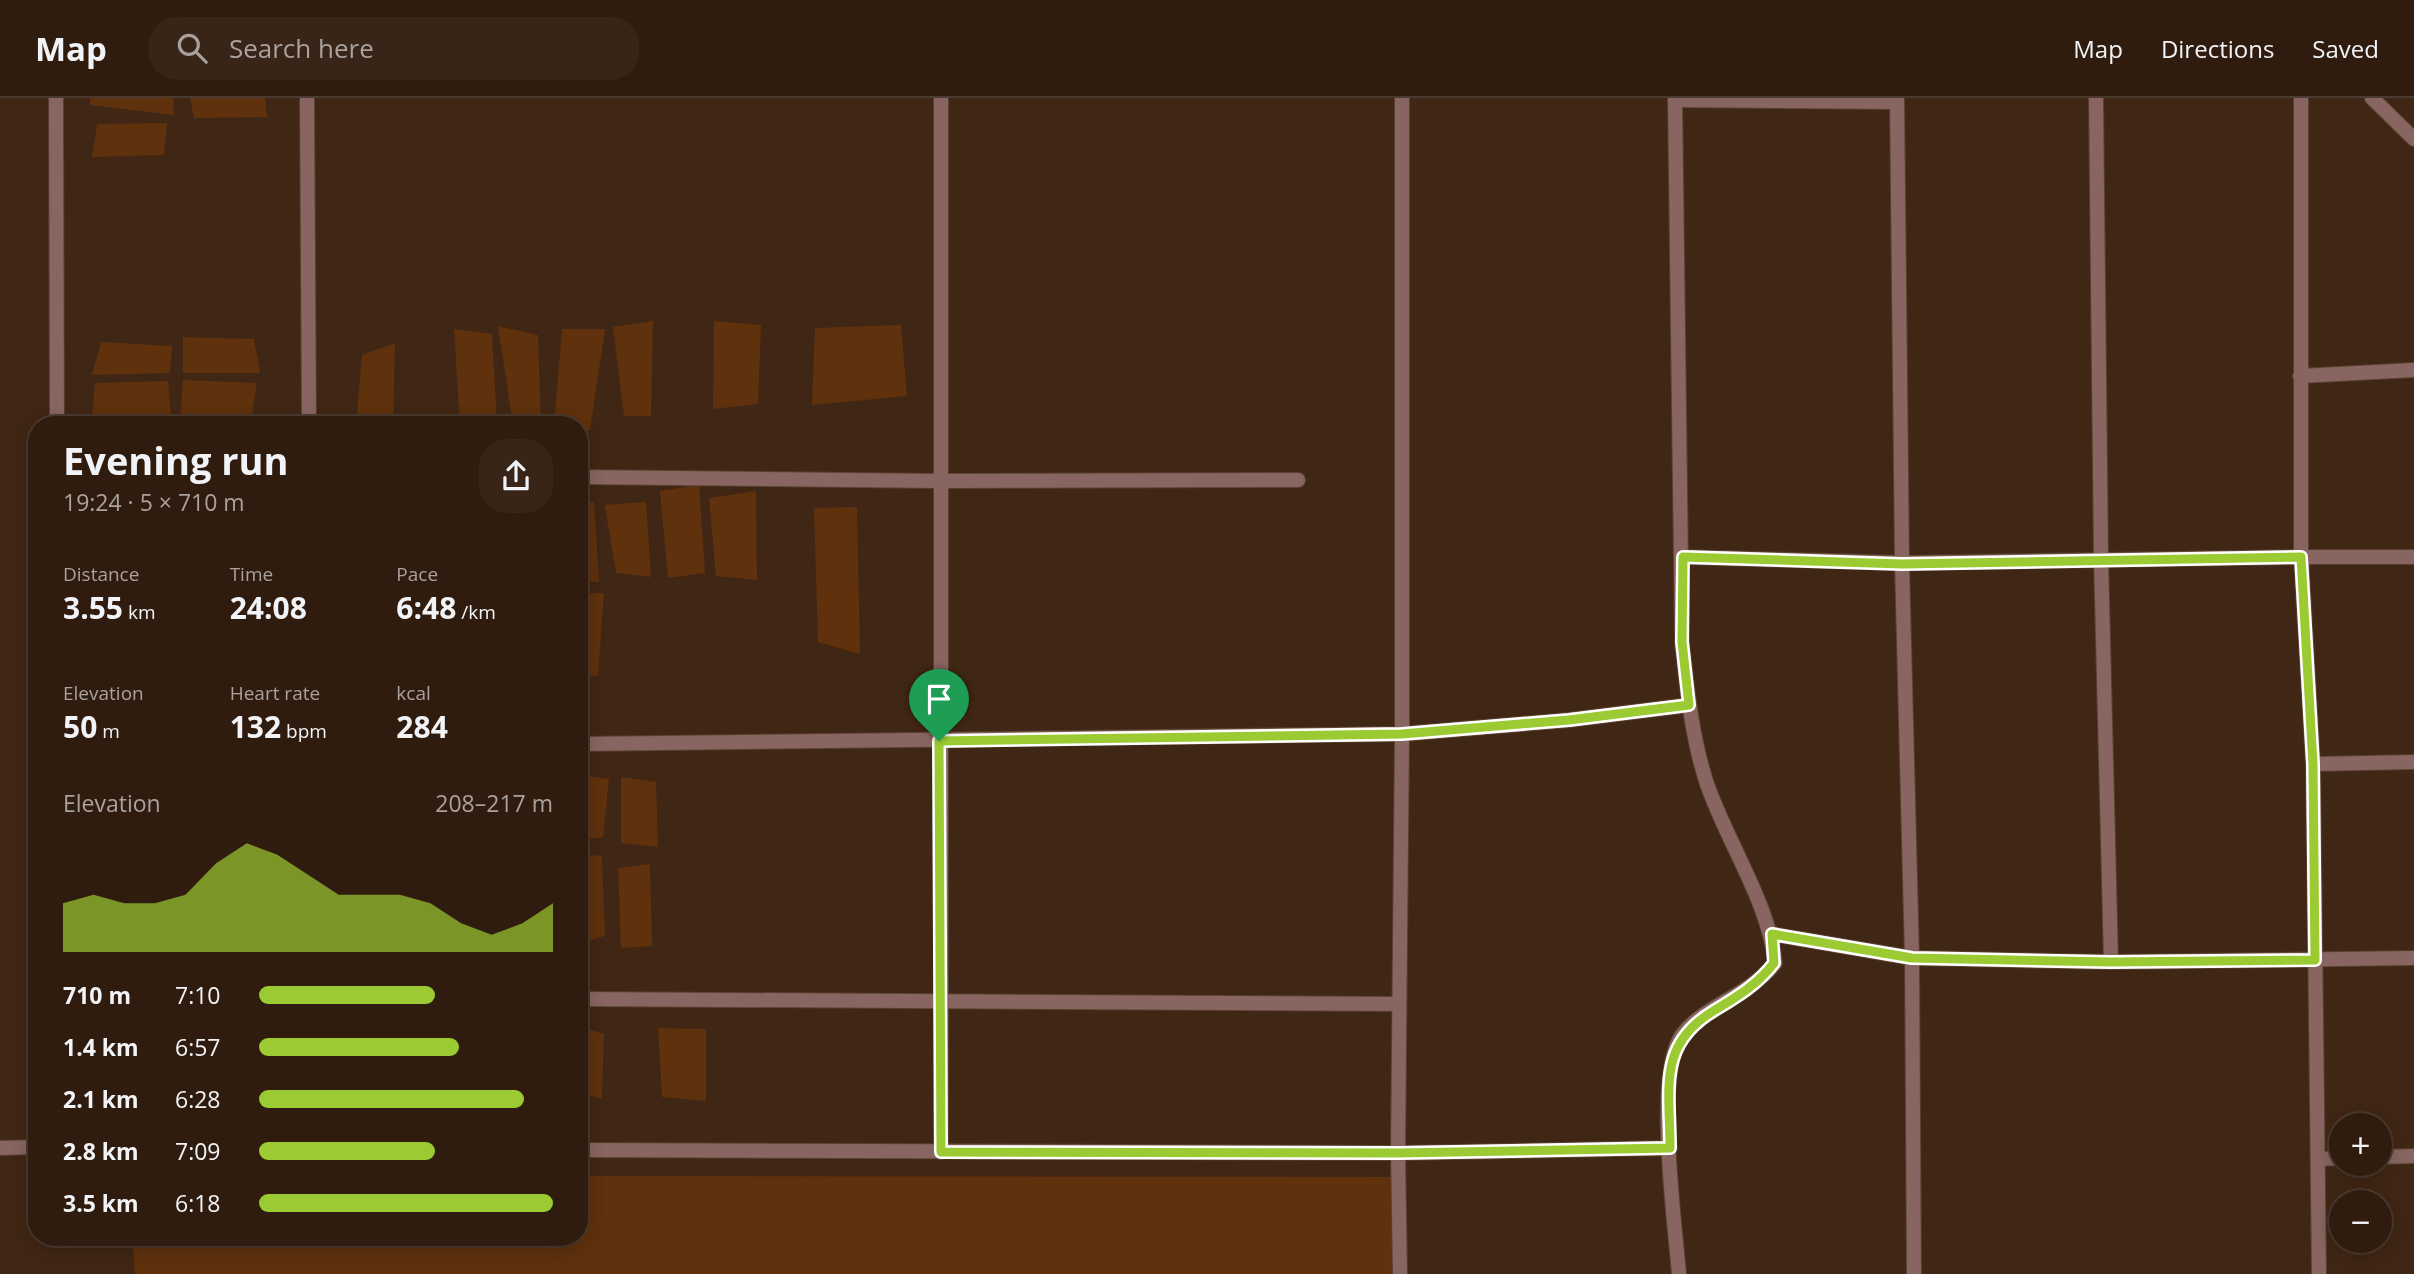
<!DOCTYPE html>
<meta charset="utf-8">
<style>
body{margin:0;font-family:"Open Sans",sans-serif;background:#382518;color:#f1f3f6;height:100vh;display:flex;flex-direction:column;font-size:26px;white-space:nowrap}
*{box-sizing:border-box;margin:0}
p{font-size:23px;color:#a8a19e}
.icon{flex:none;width:38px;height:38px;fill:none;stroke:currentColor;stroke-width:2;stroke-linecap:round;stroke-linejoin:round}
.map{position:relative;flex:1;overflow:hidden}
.side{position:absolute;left:28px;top:318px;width:560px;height:830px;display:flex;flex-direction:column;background:#301c0f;border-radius:28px;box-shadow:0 4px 18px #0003,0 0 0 2px #4b3a2f}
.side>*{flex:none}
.buttons{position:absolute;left:2329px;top:1015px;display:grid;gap:14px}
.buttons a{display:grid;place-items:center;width:63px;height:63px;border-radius:50%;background:#301c0f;box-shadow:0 4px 18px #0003,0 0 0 2px #4b3a2f;font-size:35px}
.pin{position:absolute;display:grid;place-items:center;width:60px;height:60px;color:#fff;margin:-72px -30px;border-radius:50% 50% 50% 0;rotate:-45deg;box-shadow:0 0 7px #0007}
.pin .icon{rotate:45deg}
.round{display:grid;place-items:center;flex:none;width:74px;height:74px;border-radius:28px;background:#382518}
.overview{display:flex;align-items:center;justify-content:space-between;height:119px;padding:0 35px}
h1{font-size:38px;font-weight:700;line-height:52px}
.stats{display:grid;grid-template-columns:repeat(3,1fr);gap:10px;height:119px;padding:7px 35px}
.stats div{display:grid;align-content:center}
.stats b{font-size:30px;font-weight:700}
.stats small{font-size:19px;font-weight:400}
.stats p{font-size:19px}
.chart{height:196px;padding:14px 35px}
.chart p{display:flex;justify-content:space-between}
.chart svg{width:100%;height:126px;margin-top:7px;fill:#9cca32;opacity:.7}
ul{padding:0 35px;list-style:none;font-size:23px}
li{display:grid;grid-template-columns:112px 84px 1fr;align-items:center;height:52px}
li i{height:18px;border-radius:9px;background:#9cca32}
header{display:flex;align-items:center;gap:42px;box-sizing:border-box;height:98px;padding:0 35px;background:#301c0f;border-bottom:2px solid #4b3a2f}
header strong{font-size:33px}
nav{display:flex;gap:38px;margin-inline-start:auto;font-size:24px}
.search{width:490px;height:63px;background:#382518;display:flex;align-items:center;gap:18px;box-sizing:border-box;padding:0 24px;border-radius:28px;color:#a8a19e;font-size:26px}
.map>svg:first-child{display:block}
</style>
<header>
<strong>Map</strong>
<div class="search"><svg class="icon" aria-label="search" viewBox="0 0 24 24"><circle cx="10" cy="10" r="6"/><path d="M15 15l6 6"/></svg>Search here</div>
<nav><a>Map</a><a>Directions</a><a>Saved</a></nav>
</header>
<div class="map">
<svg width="2414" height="1176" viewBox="0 0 2414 1176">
<rect width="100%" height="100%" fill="#402614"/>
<g fill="#5f310d">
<path d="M 90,0 L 173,0 L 174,17 L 90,7 Z"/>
<path d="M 190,0 L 265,0 L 267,19 L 194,20 Z"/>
<path d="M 167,25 L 164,57 L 92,59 L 97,26 Z"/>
<path d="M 653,223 L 651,318 L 624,318 L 613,229 Z"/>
<path d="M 714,223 L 761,227 L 758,306 L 713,311 Z"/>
<path d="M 901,227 L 907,298 L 812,307 L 815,230 Z"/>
<path d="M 498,228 L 538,237 L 541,327 L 513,327 Z"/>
<path d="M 454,231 L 492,236 L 497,327 L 460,327 Z"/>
<path d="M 562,231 L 605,231 L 590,332 L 579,333 L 579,327 L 554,327 Z"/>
<path d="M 183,239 L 254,241 L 260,275 L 183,275 Z"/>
<path d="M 101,244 L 172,248 L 170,275 L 92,277 Z"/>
<path d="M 395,245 L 393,327 L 356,327 L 362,257 Z"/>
<path d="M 183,282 L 257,285 L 251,324 L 180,323 Z"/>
<path d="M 168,283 L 172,326 L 92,318 L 95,285 Z"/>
<path d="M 699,387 L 705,475 L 668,480 L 660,393 Z"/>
<path d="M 756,393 L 757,482 L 716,478 L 709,400 Z"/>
<path d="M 594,404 L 599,484 L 579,483 L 579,406 Z"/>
<path d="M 646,404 L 651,479 L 616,475 L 605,407 Z"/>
<path d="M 857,409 L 860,556 L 818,544 L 814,410 Z"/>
<path d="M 604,495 L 598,578 L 579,577 L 579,496 Z"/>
<path d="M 579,677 L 609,681 L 603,739 L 579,742 Z"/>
<path d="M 621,679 L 656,684 L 658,749 L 621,745 Z"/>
<path d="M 579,756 L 602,758 L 605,838 L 579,845 Z"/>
<path d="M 650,766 L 652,848 L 621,850 L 618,770 Z"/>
<path d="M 579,928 L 604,936 L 602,1001 L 579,994 Z"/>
<path d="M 658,930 L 706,931 L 706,1003 L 662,999 Z"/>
<path d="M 579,1078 L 1398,1079 L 1397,1176 L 135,1176 L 132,1139 L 579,1139 Z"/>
</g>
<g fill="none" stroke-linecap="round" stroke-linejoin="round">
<defs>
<path id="service" d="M 1398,1055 L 1400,1176"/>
<g id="minor">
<path d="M 56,0 L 57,327"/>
<path d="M 307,0 L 309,327"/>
<path d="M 941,0 L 941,1054"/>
<path d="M 1675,0 L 1682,544 C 1687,591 1692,641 1707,686 C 1727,744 1770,807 1775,865 C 1749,898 1703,908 1682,937 C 1654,976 1675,1125 1679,1176"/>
<path d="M 1897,0 L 1902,465 L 1912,860 L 1914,1176"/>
<path d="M 2096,0 L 2101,460 L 2111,864"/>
<path d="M 2301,0 L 2301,459 L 2414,459"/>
<path d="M 2372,0 L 2414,41"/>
<path d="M 1675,2 L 1897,4"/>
<path d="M 2300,278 L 2414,272"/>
<path d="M 579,379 L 939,383 L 1298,382"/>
<path d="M 1683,459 L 1902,465 L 2301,459 L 2313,666 L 2319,1176"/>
<path d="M 579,646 L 1402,636 L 1569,622 L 1689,607"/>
<path d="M 2313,666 L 2414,664"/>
<path d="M 1772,836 L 1912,860 L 2111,864 L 2414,860"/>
<path d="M 579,901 L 1399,906"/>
<path d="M 0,1050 L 37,1049"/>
<path d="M 579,1052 L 1398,1055 L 1402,636 L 1402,0"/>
<path d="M 1398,1055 L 1670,1050"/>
<path d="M 2380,1059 L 2414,1058"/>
<path d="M 2319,1061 L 2342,1060"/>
</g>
</defs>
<use href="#service" stroke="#594130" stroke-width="16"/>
<use href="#minor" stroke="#594130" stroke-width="16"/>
<use href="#service" stroke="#886560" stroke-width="14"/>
<use href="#minor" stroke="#886560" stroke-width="14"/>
</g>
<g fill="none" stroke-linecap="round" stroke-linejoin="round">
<defs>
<path id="route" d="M 1683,459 L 1902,466 L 2301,459 L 2313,666 L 2315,862 L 2110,864 L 1912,860 L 1772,836 L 1774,865 C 1758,886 1738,898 1715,912 C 1657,946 1670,990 1670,1050 L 1398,1055 L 941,1054 L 939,643 L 1402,636 L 1569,622 L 1689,607 L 1682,544 Z"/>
</defs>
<use href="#route" stroke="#fff" stroke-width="14"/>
<use href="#route" stroke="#9cca32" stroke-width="9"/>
</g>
</svg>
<div class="buttons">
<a>+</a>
<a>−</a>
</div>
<div class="pin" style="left:939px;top:643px;background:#1e9e55"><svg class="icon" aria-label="arrive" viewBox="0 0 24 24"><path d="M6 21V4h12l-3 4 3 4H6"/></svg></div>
<section class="side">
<div class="overview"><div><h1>Evening run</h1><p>19:24 · 5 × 710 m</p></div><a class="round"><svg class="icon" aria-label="share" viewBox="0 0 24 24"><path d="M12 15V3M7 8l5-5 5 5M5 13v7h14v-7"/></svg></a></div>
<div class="stats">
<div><p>Distance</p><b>3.55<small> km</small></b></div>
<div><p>Time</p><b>24:08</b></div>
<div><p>Pace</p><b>6:48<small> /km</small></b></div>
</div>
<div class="stats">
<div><p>Elevation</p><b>50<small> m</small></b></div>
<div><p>Heart rate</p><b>132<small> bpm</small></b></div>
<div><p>kcal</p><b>284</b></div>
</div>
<div class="chart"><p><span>Elevation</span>208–217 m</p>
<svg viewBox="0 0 160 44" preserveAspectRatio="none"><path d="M0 44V27L10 24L20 27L30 27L40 24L50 13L60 6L70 10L80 17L90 24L100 24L110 24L120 27L130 34L140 38L150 34L160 27V44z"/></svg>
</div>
<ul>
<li><b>710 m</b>7:10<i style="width:60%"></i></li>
<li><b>1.4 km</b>6:57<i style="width:68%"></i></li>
<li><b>2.1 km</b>6:28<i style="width:90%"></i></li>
<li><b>2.8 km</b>7:09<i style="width:60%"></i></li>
<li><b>3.5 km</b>6:18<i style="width:100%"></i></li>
</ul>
</section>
</div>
